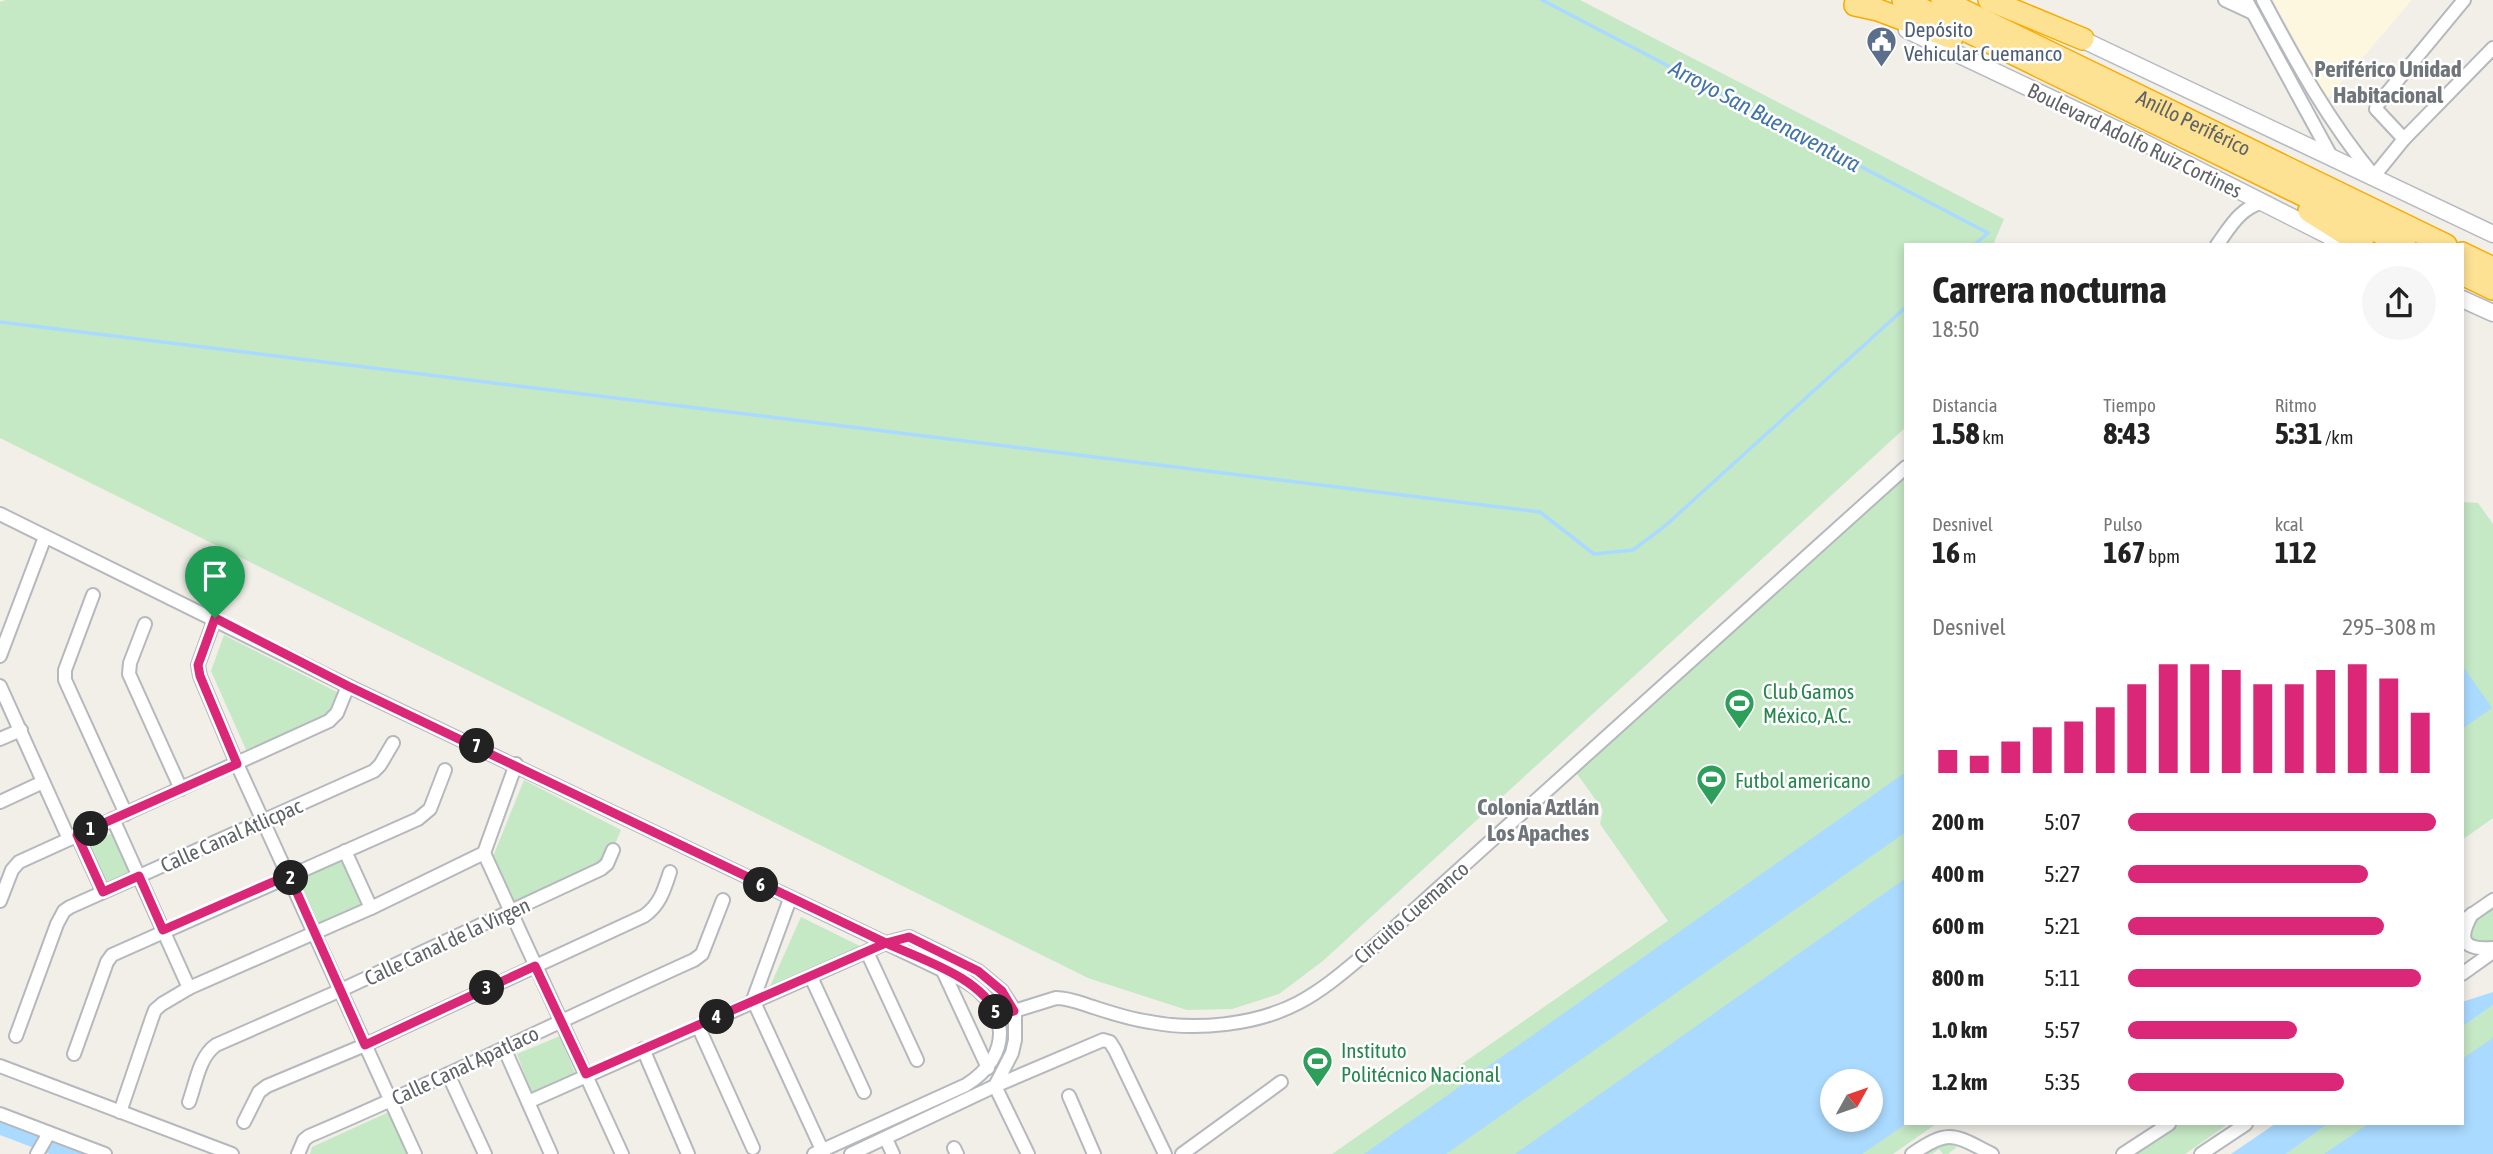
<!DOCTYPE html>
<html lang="es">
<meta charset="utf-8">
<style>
body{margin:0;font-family:"Asap Condensed",sans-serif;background:#f6f6f6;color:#222;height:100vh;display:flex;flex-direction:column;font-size:26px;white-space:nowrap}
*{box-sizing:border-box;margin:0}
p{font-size:23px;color:#767676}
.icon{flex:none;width:38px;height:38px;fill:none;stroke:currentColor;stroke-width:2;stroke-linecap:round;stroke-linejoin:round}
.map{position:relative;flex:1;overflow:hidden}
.side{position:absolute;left:1904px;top:243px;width:560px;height:882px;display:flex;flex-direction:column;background:#fff;border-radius:0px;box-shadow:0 4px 10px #0003}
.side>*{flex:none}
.needle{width:46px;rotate:50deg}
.buttons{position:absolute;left:1820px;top:1069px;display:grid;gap:14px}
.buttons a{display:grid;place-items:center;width:63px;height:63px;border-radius:50%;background:#fff;box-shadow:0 4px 10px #0003;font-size:35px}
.pin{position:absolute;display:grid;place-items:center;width:60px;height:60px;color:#fff;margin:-72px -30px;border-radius:50% 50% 50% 0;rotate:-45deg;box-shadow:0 0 7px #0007}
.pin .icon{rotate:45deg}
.km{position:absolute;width:35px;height:35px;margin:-18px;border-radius:50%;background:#222;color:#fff;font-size:19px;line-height:35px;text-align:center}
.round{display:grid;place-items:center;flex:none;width:74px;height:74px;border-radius:37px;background:#f6f6f6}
.head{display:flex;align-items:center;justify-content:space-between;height:119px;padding:0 28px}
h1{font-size:38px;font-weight:700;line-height:52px}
.figures{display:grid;grid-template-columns:repeat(3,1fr);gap:10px;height:119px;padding:7px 28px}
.figures div{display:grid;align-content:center}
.figures b{font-size:30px;font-weight:700}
.figures small{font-size:19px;font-weight:400}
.figures p{font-size:19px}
.chart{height:196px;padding:14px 28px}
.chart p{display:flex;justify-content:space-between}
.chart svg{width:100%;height:126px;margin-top:7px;stroke:#db2777;stroke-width:6}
ul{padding:0 28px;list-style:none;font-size:23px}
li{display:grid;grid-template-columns:112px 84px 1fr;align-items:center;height:52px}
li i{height:18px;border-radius:9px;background:#db2777}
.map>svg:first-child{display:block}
</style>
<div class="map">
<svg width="2493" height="1154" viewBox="0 0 2493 1154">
<rect width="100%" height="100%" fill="#f1efe8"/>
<path fill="#fef7e0" d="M 2273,0 L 2412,0 L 2327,99 Z"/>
<g fill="#c5e8c5" fill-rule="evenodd">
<path d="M 6,0 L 1580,0 L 2004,219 L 1993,245 L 1906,245 L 1906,427 L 1324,960 L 1279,994 L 1232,1009 L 1187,1010 L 1088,978 L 0,438 L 0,2 Z"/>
<path d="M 1906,467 L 1906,1124 L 1936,1124 L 1893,1154 L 1332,1154 L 1668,921 L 1600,824 L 1603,810 L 1575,771 ZM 1832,1082 L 1871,1082 L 1871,1120 L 1832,1120 Z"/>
<path d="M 2462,502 L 2478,503 L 2493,524 L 2493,818 L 2462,840 Z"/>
<path d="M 224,635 L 339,693 L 329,716 L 248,754 L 211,671 Z"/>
<path d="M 524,780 L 621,830 L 605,867 L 513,907 L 492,859 Z"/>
<path d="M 112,833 L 133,880 L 109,891 L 87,845 Z"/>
<path d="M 344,859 L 368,911 L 322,932 L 298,880 Z"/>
<path d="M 2493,907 L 2493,941 L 2488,945 L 2469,939 L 2473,921 Z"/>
<path d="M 801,917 L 874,953 L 763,1002 Z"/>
<path d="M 2493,1005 L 2493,1154 L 2286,1154 L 2328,1124 L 2462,1124 L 2462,1027 Z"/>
<path d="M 560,1036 L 576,1076 L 532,1094 L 517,1054 Z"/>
<path d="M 389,1112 L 408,1154 L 310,1154 L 312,1147 Z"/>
<path d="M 2177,1124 L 2228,1124 L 2185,1154 L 2135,1154 Z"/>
<path d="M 1949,1142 L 1957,1147 L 1948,1154 L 1943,1154 L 1939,1149 L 1932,1154 L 1925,1154 L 1941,1143 Z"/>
</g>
<g fill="#aadaff" fill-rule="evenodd">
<path d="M 2462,665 L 2492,708 L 2462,729 Z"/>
<path d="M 1906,772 L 1906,832 L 1446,1154 L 1364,1154 Z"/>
<path d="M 1906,878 L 1906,1124 L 1862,1154 L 1515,1154 ZM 1832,1082 L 1871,1082 L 1871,1120 L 1832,1120 Z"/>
<path d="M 2493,992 L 2493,1005 L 2462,1027 L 2462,1002 Z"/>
<path d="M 2493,1038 L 2493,1154 L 2324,1154 L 2368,1124 L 2462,1124 L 2462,1059 Z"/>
<path d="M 0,1120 L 86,1154 L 50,1154 L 0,1135 Z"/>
<path d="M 2275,1124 L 2328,1124 L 2286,1154 L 2231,1154 Z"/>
</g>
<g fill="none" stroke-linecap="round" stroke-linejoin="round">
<g stroke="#aadaff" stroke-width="3.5">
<path d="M 1542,0 L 1988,233 L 1974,245"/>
<path d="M 0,322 L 1540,512 L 1594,554 L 1633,550 L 1665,526 L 1906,307"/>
</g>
<defs>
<g id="minor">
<path d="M 2225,0 L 2253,13"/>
<path d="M 2246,0 L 2331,156"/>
<path d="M 2263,0 C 2296,62 2329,122 2374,176 L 2404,139 L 2493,48"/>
<path d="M 2404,139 L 2376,109 L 2378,104 L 2464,0"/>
<path d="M 2217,245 C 2230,227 2240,208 2263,202"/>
<path d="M 0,514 L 348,686 L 965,981 C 1011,1009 1012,1056 966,1085 L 814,1154"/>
<path d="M 93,595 L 65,670 L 65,680 L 126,814"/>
<path d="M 215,618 L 198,665 L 200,676 L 237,764 L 415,1154"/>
<path d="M 145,624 L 130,663 L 129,674 L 181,789"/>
<path d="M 0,656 L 45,537"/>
<path d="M 0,686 L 69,839"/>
<path d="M 0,739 L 21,730"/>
<path d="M 0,802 L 43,782"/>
<path d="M 113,819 L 189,988"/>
<path d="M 77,835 L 103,892"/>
<path d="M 345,851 L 371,908"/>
<path d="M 484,853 L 622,1154"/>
<path d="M 790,899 L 753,1000 L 824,1154"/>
<path d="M 0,901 L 12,870 L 19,862 L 329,721 L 337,713 L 348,686"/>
<path d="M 2472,914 C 2458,940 2462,950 2493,948"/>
<path d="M 2467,918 L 2493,900"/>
<path d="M 867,952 L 917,1060"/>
<path d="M 943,971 L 988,1068"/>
<path d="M 2462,974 L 2493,952"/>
<path d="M 811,977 L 864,1092"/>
<path d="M 998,1016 L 1056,998 C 1069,998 1080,1003 1093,1007 C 1111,1013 1130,1019 1150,1022 C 1196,1031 1256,1025 1298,1003 C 1325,989 1348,968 1371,949 L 1906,467"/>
<path d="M 698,1026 L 753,1148"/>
<path d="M 16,1036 L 57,924 L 64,911 L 70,907 L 374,771 L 380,765 L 393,743"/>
<path d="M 504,1048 L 551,1154"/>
<path d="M 643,1049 L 688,1154"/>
<path d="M 74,1054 L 107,962 L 112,955 L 418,819 L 430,809 L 445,770"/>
<path d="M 0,1066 L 232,1154"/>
<path d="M 448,1074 L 485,1154"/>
<path d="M 1069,1096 L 1094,1154"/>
<path d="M 189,1102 C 196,1083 199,1057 216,1045 L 341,990 L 601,869 L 607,864 L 613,850"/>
<path d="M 528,1102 L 886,943 L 909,937 L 978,971 L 1002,991 L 1015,1011 L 1015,1040 L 1012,1053 L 995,1086 L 851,1154"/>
<path d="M 120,1112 L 152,1018 L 155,1010 L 162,1004 L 189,988 L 371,908 L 484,853 L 516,764"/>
<path d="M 0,1114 L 105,1154"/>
<path d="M 244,1122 L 259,1092 L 267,1086 L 365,1045 L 644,916 C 660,905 664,890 670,872"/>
<path d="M 886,1139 L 893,1154"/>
<path d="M 954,1148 L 957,1154"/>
<path d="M 37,1154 L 49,1133"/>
<path d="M 298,1154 L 304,1140 L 309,1136 C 439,1081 565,1018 694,960 L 702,954 L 723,900"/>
<path d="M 1028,1154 L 995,1086 L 1103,1040 L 1110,1042 L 1115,1050 L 1165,1154"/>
<path d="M 1182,1154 L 1281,1082"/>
<path d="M 1912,1154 C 1950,1128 1954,1135 1992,1154"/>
<path d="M 2123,1154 L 2169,1124"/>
<path d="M 2201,1154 L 2246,1124"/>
</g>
<g id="secondary">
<path d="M 1907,30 L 2139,140 L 2343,243"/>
<path d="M 2075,36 L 2493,234"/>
<path d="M 2462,299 L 2493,313"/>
</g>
<g id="motorway">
<path d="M 1903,0 L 2405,245"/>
<path id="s1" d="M 1942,0 L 2446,245"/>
<path d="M 1989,0 L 2083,39"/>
<path d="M 1855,5 L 1878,10 L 1952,38"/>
<path d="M 2309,211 L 2363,245"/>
<path d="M 2462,253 L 2493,268"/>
<path d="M 2462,274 L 2493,289"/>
</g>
</defs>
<use href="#minor" stroke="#b5b8bc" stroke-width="16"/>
<use href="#secondary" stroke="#b6babf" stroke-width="19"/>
<use href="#motorway" stroke="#f9ab00" stroke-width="24"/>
<use href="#minor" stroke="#fff" stroke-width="12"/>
<use href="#secondary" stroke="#fff" stroke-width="16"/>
<use href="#motorway" stroke="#fde293" stroke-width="21"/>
</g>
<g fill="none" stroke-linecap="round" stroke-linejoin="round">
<defs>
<path id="route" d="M 215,618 L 198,665 L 200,676 L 237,764 L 77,835 L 103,892 L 139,876 L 163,930 L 289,875 L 365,1045 L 535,966 L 586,1074 L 886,943 C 922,960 981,977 998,1016 L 1014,1011 L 1002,991 L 978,971 L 909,937 L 886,943 L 348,686 L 215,618"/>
</defs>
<use href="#route" stroke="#fff" stroke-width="14"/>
<use href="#route" stroke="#db2777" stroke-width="9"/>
</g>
<defs>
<symbol id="civic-pin" viewBox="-11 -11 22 30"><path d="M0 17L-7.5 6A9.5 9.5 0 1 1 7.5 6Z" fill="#5c6f8a" stroke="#fff"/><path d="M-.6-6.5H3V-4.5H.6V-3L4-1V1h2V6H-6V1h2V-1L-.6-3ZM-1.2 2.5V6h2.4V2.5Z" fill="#fff"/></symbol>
<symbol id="stadium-pin" viewBox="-11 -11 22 30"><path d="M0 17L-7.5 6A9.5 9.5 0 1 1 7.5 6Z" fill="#2e9e5b" stroke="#fff"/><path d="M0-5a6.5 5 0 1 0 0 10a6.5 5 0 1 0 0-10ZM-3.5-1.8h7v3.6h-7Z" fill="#fff"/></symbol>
</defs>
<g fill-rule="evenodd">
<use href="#civic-pin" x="1864" y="24" width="35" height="47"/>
<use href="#stadium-pin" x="1722" y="686" width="35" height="47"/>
<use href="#stadium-pin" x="1694" y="762" width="35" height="47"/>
<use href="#stadium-pin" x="1300" y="1044" width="35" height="47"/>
</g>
<g text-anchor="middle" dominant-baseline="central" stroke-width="5" stroke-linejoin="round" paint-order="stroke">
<g font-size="21" fill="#4e5e75" stroke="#fff" text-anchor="start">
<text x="1904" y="29">Depósito<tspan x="1904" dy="24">Vehicular Cuemanco</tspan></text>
</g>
<g font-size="21" fill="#5f6368" stroke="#fff">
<text stroke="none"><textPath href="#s1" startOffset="280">Anillo Periférico</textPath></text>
<text transform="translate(2135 140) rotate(26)">Boulevard Adolfo Ruiz Cortines</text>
<text transform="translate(231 835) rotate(-24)">Calle Canal Atlicpac</text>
<text transform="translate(1411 912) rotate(-41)">Circuito Cuemanco</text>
<text transform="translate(447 941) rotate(-25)">Calle Canal de la Virgen</text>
<text transform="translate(465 1065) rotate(-25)">Calle Canal Apatlaco</text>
</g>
<g font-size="21" fill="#27864d" stroke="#fff" text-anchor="start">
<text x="1763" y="691">Club Gamos<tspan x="1763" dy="24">México, A.C.</tspan></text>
<text x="1735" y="780">Futbol americano</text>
<text x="1341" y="1050">Instituto<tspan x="1341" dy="24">Politécnico Nacional</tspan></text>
</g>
<g font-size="23" font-weight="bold" fill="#70757a" stroke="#fff">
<text x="2388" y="69">Periférico Unidad<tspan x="2388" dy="26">Habitacional</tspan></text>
<text x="1538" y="807">Colonia Aztlán<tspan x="1538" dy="26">Los Apaches</tspan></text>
</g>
<g font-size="23" font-style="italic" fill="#4174aa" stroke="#fff">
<text transform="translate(1765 116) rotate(28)">Arroyo San Buenaventura</text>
</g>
</g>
</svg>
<div class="buttons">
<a><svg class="needle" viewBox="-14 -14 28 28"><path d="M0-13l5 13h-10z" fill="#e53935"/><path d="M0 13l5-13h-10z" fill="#767676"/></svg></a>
</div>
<div class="pin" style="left:215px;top:618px;background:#1e9e55"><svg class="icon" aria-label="arrive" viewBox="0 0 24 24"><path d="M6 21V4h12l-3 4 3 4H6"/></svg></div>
<b class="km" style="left:91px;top:829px">1</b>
<b class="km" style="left:291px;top:878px">2</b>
<b class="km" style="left:487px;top:988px">3</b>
<b class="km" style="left:717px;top:1017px">4</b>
<b class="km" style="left:996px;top:1012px">5</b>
<b class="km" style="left:761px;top:885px">6</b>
<b class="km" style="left:477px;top:746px">7</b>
<section class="side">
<div class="head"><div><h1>Carrera nocturna</h1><p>18:50</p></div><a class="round"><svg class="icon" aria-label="share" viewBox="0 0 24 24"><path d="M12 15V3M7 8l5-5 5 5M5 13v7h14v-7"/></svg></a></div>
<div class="figures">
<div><p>Distancia</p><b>1.58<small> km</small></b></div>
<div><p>Tiempo</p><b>8:43</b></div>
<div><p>Ritmo</p><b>5:31<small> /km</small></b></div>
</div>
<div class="figures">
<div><p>Desnivel</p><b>16<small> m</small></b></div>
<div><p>Pulso</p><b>167<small> bpm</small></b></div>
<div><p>kcal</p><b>112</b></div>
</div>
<div class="chart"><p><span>Desnivel</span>295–308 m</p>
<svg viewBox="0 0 160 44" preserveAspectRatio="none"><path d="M5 44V36M15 44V38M25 44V33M35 44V28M45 44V26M55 44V21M65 44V13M75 44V6M85 44V6M95 44V8M105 44V13M115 44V13M125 44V8M135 44V6M145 44V11M155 44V23"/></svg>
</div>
<ul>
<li><b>200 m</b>5:07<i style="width:100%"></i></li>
<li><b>400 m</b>5:27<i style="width:78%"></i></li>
<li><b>600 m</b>5:21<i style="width:83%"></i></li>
<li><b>800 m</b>5:11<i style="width:95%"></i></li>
<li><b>1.0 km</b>5:57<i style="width:55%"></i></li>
<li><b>1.2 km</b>5:35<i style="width:70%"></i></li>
</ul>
</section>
</div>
